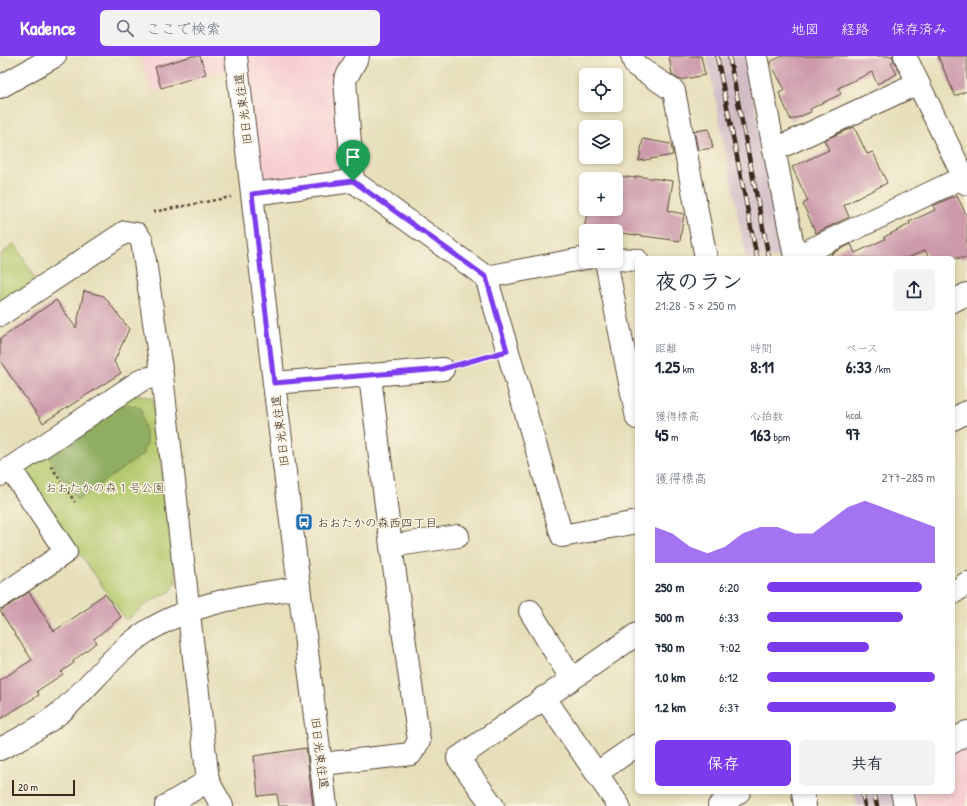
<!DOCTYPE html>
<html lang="ja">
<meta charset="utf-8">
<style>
body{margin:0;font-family:"Patrick Hand","Klee One",sans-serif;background:#f2f2f3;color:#1f2937;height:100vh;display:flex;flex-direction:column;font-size:15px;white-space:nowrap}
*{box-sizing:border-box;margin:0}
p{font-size:13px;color:#747a83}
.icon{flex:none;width:22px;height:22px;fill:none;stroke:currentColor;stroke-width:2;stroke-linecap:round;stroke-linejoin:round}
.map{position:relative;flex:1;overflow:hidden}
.side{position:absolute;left:635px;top:200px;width:320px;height:538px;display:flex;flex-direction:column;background:#fff;border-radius:6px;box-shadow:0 2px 6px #0003}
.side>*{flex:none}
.fabs{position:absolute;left:579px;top:12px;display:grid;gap:8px}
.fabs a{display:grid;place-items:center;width:44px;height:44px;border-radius:6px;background:#fff;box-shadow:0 2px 6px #0003;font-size:20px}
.scale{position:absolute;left:12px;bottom:10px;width:63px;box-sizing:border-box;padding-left:4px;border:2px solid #3b2a1e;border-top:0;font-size:11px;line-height:14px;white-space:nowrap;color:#3b2a1e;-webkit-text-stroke:3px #fcf5e5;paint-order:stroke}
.pin{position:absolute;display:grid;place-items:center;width:34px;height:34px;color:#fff;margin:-41px -17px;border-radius:50% 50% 50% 0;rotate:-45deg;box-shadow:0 0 4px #0007}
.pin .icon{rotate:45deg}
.round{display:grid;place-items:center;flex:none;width:42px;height:42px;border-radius:6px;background:#f2f2f3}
.headline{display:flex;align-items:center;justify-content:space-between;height:68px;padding:0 20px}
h1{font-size:22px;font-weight:700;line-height:30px}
.metrics{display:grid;grid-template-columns:repeat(3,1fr);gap:6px;height:68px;padding:4px 20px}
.metrics div{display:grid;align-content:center}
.metrics b{font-size:17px;font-weight:700}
.metrics small{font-size:11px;font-weight:400}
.metrics p{font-size:11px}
.chart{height:112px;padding:8px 20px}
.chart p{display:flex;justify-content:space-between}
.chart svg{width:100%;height:72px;margin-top:4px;fill:#7c3aed;opacity:.7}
.action{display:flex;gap:8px;margin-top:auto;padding:8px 20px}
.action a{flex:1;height:46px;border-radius:6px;background:#7c3aed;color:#fff;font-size:16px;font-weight:700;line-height:46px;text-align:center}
.action a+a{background:#f2f2f3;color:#1f2937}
ul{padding:0 20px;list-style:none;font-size:13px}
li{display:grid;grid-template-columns:64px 48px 1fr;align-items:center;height:30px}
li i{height:10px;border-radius:5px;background:#7c3aed}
header{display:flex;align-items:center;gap:24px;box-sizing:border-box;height:56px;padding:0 20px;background:#7c3aed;color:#fff}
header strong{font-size:19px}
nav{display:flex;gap:22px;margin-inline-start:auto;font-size:14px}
.search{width:280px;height:36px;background:#f2f2f3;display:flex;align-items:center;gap:10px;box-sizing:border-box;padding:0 14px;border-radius:6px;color:#747a83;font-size:15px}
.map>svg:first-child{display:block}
</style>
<header>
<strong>Kadence</strong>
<div class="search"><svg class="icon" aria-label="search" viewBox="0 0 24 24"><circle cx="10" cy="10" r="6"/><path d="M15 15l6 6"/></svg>ここで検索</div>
<nav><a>地図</a><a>経路</a><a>保存済み</a></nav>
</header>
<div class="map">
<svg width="967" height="750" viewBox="0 0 967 750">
<rect width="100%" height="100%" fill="#fcf5e5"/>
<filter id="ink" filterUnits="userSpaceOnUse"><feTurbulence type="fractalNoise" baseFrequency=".025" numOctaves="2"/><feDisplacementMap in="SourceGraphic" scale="8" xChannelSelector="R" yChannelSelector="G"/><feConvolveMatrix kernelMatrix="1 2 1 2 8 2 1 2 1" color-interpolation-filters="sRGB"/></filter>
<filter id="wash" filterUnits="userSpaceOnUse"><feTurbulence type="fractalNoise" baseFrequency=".012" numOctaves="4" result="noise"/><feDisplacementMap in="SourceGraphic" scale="16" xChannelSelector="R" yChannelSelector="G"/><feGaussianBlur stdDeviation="0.9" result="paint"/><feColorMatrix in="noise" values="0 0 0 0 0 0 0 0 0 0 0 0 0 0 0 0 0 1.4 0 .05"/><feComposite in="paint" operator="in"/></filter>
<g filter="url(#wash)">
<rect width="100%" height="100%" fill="#e6dfba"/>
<g fill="#f7cfd3">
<path d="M 139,0 L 224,0 L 226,14 L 153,36 Z"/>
<path d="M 247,0 L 346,0 L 333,26 L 342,108 L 336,116 L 267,125 L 260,118 Z"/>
<path d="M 967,686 L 967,750 L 914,750 L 911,736 L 953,736 L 953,696 Z"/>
</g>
<g fill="#d2bdc7">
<path d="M 707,0 L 746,0 L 785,202 L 746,202 Z"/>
<path d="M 854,736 L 893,736 L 896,750 L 857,750 Z"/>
</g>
<g fill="#b5ca6f" stroke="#787a46">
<path d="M 15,188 L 35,223 L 0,247 L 0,199 Z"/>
<path d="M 136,338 L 153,342 L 176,526 L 171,535 L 149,546 L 126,564 L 26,420 L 27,411 Z"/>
</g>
<path fill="#90ae62" stroke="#666c40" d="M 123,347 L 141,352 L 147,388 L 143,393 L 145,397 L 77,444 L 47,398 Z"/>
<g id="blocks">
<g fill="#cc9aab">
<path d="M 192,0 L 200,0 L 206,18 L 161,32 L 155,11 Z"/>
<path d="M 669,0 L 701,0 L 705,19 L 680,24 L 672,19 Z"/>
<path d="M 782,0 L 893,0 L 894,6 L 891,7 L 897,18 L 877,28 L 872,16 L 838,32 L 841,38 L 810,53 L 811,56 L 791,64 L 779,37 L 785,34 L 770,6 Z"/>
<path d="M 938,0 L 967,0 L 967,35 L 955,40 Z"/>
<path d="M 854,71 L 867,98 L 873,96 L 887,127 L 844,149 L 849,161 L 816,177 L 803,148 L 808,145 L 792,111 L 829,94 L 824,84 Z"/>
<path d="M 709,73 L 713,92 L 698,94 L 694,75 Z"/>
<path d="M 643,83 L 671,88 L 673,99 L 639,105 Z"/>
<path d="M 610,119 L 636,122 L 636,120 L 673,125 L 668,155 L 684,158 L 680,185 L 584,172 L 588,153 L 616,153 L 616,123 L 609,123 Z"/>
<path d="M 957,140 L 967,160 L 967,202 L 929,202 L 925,194 L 908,202 L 833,202 L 831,198 L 851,188 L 855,197 L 885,183 L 884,181 L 910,168 L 909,166 L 935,154 L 933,150 L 952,141 L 953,142 Z"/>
<path d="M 84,235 L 104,240 L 129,273 L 114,306 L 121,317 L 43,367 L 0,305 L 0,283 L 56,244 L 76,272 Z"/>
<path d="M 29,536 L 54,575 L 91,550 L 90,548 L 105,538 L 121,561 L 94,583 L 97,586 L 73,605 L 74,607 L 61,616 L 63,618 L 37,635 L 39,639 L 0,663 L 0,624 L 32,604 L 0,555 Z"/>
<path d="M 306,692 L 313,750 L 279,750 L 277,738 L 258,740 L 254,700 Z"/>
</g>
</g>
</g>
<g filter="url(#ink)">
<use href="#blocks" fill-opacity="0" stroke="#554535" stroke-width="1"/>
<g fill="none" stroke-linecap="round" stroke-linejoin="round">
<defs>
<g id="minor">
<path d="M 236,0 L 274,327 L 326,750"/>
<path d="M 632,0 L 635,9 L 674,35 L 706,202"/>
<path d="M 756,0 L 795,201 L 964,121"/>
<path d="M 905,0 L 967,128"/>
<path d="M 774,94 L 918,27"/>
<path d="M 353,125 L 345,24 L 358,0"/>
<path d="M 252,138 L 353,125 L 486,221 L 562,480 L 637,466"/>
<path d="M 616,203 L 637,204"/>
<path d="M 606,205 L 637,362"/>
<path d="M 486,221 L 586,202"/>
<path d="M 953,245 L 967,238"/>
<path d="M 0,259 L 125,176 L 137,178 L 142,185 L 162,320 L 208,725 L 222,750"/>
<path d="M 274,327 L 443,313"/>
<path d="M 953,363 L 967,356"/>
<path d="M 0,419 L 143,323 L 162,320"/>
<path d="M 391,490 L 458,480"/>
<path d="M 953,537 L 967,527"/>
<path d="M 0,541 L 66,496 L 10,412"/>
<path d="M 530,555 L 571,622"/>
<path d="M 544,641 L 619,750"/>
<path d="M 953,686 L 967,676"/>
<path d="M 0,693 C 22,682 44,670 62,655 C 90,630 114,597 146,576 C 192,547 246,539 299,532"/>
<path d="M 322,708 L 411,698 L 419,685 L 391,490 L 370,320"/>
<path d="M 597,717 L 637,689"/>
<path d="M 803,736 L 805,750"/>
<path d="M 902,736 L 905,750"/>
<path d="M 166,750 L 208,725"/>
<path d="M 493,750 L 458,702 L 637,578"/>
<path d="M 719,750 L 739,736"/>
</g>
<path id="tertiary" d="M 0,31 L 55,0"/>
</defs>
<use href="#minor" stroke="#554535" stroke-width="24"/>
<use href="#tertiary" stroke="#554535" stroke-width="24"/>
<g stroke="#554535" stroke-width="2.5" stroke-dasharray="3 3" stroke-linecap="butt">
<path d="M 153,156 L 231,141"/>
<path d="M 463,307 L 488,301"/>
<path d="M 51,410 L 75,446"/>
</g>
<use href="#minor" stroke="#fff" stroke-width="22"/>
<use href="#tertiary" stroke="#fff" stroke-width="22"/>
<defs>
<g id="rail">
<path d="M 717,0 L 757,202"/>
<path d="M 729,0 L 769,202"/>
<path d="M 862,736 L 865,750"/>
<path d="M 874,736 L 877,750"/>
</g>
</defs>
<use href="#rail" stroke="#3b2a1e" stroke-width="4.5"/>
<use href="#rail" stroke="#fcf5e5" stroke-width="3" stroke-dasharray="9" stroke-linecap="butt"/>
</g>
</g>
<g fill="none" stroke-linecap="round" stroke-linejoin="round" filter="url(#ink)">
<defs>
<path id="route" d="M 353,125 L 486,221 L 507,295 L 442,313 L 274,327 L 252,138 Z"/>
</defs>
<use href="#route" stroke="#fff" stroke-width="8"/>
<use href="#route" stroke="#7c3aed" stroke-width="5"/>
</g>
<defs>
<symbol id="bus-square" viewBox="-11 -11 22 22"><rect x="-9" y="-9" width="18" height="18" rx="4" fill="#1f6fb2" stroke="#fcf5e5"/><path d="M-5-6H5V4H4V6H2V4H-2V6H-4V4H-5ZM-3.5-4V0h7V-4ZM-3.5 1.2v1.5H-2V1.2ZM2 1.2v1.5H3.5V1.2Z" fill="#fff"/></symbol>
</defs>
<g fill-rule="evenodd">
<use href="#bus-square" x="294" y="456" width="20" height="20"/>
</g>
<g text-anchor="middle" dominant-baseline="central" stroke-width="3" stroke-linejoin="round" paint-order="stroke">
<g font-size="12" fill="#3b2a1e" stroke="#fcf5e5">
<text transform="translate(243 53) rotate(-97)">旧日光東往還</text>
<text transform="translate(280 375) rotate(-97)">旧日光東往還</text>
<text transform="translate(320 697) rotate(83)">旧日光東往還</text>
</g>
<g font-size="12" fill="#5a5232" stroke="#fcf5e5">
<text x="105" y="431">おおたかの森１号公園</text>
</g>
<g font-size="12" fill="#3b2a1e" stroke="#fcf5e5" text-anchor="start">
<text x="317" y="466">おおたかの森西四丁目</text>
</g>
</g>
</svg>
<div class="fabs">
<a><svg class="icon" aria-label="locate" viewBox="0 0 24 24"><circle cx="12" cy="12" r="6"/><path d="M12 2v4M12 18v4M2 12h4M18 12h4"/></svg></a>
<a><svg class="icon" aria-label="layers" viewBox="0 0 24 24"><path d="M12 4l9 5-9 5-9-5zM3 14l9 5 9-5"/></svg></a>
<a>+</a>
<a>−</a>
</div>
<div class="scale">20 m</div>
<div class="pin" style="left:353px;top:125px;background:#1e9e55"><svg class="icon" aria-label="arrive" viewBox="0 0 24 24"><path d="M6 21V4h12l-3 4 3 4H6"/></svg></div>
<section class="side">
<div class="headline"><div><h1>夜のラン</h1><p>21:28 · 5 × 250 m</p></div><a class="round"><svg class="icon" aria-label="share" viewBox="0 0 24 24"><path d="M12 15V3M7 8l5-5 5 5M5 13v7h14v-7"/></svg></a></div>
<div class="metrics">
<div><p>距離</p><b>1.25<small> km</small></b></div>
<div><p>時間</p><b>8:11</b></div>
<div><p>ペース</p><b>6:33<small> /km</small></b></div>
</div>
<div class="metrics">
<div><p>獲得標高</p><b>45<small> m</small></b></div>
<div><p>心拍数</p><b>163<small> bpm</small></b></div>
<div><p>kcal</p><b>97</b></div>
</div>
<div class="chart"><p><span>獲得標高</span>277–285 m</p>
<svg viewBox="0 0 160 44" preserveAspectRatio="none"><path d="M0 44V22L10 26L20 34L30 38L40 34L50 26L60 22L70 22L80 26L90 26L100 18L110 10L120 6L130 10L140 14L150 18L160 22V44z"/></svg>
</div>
<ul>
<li><b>250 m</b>6:20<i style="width:92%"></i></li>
<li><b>500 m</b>6:33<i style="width:81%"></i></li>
<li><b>750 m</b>7:02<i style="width:61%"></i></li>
<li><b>1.0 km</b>6:12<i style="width:100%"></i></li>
<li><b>1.2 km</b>6:37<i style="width:77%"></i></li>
</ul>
<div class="action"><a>保存</a><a>共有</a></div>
</section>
</div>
